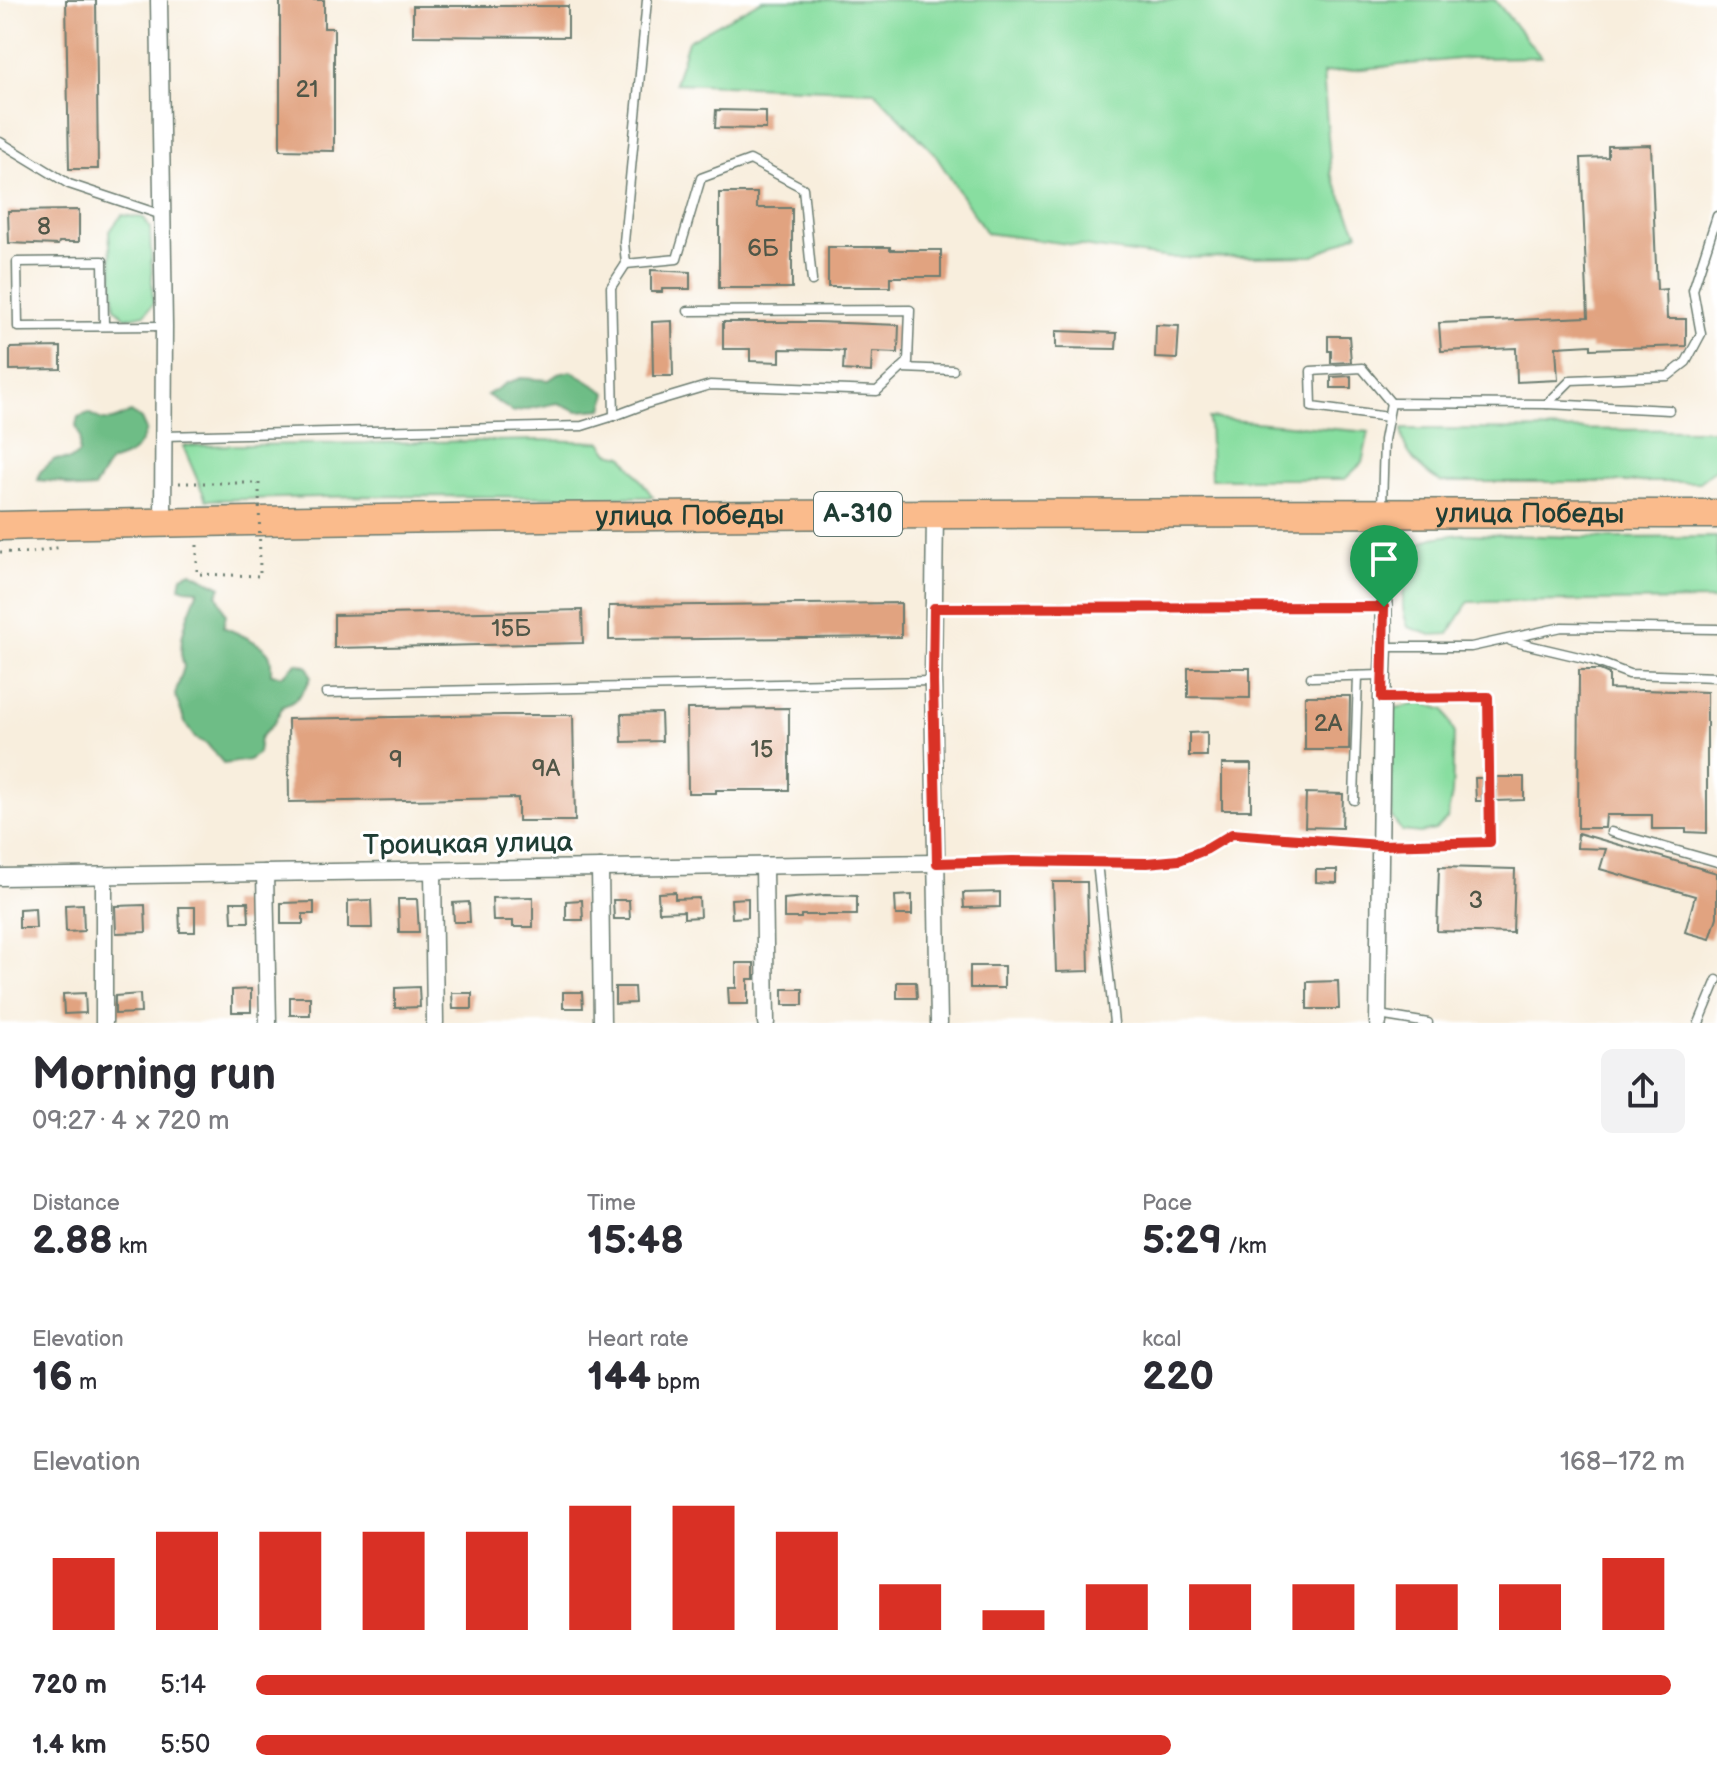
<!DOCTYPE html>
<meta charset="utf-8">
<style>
body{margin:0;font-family:"Balsamiq Sans",sans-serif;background:#f2f2f3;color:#2b2b33;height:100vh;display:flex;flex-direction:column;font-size:30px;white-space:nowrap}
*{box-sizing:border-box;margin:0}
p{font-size:26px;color:#7c7c81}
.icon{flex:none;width:44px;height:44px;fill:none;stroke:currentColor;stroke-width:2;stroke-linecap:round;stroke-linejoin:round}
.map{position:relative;height:1023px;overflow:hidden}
.sheet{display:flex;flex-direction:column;background:#fff;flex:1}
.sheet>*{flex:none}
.pin{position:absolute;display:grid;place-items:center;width:68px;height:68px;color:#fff;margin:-82px -34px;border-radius:50% 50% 50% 0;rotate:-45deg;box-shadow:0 0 8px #0007}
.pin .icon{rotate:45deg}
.round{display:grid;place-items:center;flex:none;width:84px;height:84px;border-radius:12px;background:#f2f2f3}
.headline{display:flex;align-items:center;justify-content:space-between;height:136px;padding:0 32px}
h1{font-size:44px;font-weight:600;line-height:60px}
.figures{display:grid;grid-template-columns:repeat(3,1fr);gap:12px;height:136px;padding:8px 32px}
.figures div{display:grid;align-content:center}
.figures b{font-size:40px;font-weight:600}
.figures small{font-size:22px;font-weight:400}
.figures p{font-size:22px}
.chart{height:224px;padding:16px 32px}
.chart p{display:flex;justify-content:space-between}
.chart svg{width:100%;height:144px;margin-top:8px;stroke:#d93025;stroke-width:6}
ul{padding:0 32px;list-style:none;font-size:26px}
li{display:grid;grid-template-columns:128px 96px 1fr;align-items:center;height:60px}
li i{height:20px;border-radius:10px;background:#d93025}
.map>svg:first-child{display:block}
</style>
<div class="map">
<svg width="1717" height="1023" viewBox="0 0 1717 1023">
<rect width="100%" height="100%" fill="#fff"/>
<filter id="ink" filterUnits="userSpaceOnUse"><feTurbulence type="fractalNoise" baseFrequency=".0125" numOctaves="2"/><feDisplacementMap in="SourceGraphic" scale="16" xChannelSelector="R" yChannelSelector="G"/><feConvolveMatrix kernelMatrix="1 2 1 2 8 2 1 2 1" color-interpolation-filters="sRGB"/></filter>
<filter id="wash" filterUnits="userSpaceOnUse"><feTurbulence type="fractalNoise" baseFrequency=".006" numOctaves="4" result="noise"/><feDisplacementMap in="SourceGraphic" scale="32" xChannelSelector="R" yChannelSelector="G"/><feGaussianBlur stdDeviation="1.8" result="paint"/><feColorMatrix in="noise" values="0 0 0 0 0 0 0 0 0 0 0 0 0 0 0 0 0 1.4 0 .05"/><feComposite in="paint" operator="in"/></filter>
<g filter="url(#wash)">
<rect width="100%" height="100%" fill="#f8eedd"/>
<g fill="#88dea0" stroke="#548e6a" stroke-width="2">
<path d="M 762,0 L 1495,0 L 1541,57 L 1468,58 L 1323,73 L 1331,174 L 1358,233 L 1314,256 L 1170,258 L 986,233 L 934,153 L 874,91 L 675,83 L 688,41 Z"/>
<path d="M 122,215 L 144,218 L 150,228 L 153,304 L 145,314 L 127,318 L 115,308 L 109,232 Z"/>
<path d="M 1209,418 L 1369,432 L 1362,463 L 1345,479 L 1211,479 Z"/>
<path d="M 1402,429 L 1717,430 L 1717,468 L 1699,482 L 1441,482 C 1422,471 1401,452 1402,429 Z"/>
<path d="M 540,440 L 601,442 L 609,453 L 623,456 L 653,497 L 361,496 L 206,500 L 183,446 Z"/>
<path d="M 1461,534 L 1617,538 L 1717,537 L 1717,600 L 1469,602 L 1448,634 L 1431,635 L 1408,627 C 1406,621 1404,615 1403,608 C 1402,594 1408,557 1418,546 C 1428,536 1447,536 1461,534 Z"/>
<path d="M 1423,703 L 1445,710 L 1454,732 L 1452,794 L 1447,819 L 1435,830 L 1420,833 L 1402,831 L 1392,818 L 1391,760 L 1395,708 Z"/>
</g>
<g fill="#6ebd86" stroke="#467d5d" stroke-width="2">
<path d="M 571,371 L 607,393 L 603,409 L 578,411 L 558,403 L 513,412 L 487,395 L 507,383 L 521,378 L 549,380 L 558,374 Z"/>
<path d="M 131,412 L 141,419 L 146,430 C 138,452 132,455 110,462 L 94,488 L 79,489 L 60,482 L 38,480 L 40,472 L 55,459 L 70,460 L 79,453 L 80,437 L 76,425 L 78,417 L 89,413 C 106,425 114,421 131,412 Z"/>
<path d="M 191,572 L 221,587 L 217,594 L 226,615 L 223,627 C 235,632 263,643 269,654 C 272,660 271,668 271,674 L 282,676 L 297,663 L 308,667 L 311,677 C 305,691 297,702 283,706 L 274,723 L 260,738 L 258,753 L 249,760 L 224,764 L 207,744 L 195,738 L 186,725 L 175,695 L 184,667 L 181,654 L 182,638 L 187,618 L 198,590 L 185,589 L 180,587 L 182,576 Z"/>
</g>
<g id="blocks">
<g fill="#e1a380">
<path d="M 66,0 L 96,0 L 98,169 L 69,169 Z"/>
<path d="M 280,0 L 324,0 L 324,28 L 334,28 L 334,151 L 280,150 Z"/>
<path d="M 413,6 L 568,6 L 568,37 L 413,36 Z"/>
<path d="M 716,110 L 766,111 L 766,129 L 715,128 Z"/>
<path d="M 1651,145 L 1657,290 L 1666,289 L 1667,319 L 1686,319 L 1686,346 L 1591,349 L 1591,345 L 1556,347 L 1558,380 L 1517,382 L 1516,348 L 1441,351 L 1439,323 L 1588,317 L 1581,158 L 1608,157 L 1608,146 Z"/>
<path d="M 719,193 L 757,193 L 757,208 L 792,208 L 792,288 L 719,288 Z"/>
<path d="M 79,210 L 79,242 L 59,242 L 58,245 L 9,243 L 8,211 Z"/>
<path d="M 828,247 L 890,247 L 890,250 L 941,250 L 941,277 L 890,277 L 890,287 L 828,287 Z"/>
<path d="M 651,270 L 690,272 L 690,289 L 662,289 L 662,292 L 651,292 Z"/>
<path d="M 672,321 L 673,376 L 653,376 L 652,322 Z"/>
<path d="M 723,322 L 816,322 L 899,325 L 898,353 L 872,352 L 871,372 L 843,370 L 844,351 L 829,350 L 780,349 L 780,362 L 750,361 L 750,349 L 723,349 Z"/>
<path d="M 1156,325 L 1179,326 L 1177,359 L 1155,358 Z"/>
<path d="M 1056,331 L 1117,333 L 1116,349 L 1056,348 Z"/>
<path d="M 1328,336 L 1349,336 L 1351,362 L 1331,363 L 1331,351 L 1328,351 Z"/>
<path d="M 61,347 L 61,369 L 10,370 L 10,348 Z"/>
<path d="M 1351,376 L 1351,388 L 1331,388 L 1331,377 Z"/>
<path d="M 901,603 L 901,637 L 609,640 L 609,606 Z"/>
<path d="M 582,610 L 583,643 L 334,648 L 334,615 Z"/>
<path d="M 1188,668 L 1250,668 L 1250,698 L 1188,697 Z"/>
<path d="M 1579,670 L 1600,670 L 1609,674 L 1609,689 L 1707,692 L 1707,833 L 1686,832 L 1686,829 L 1652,829 L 1652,815 L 1606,815 L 1605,828 L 1578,828 Z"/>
<path d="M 1305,696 L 1350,696 L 1349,750 L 1305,750 Z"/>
<path d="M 789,708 L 789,790 L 716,790 L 716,793 L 688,793 L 687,709 Z"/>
<path d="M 661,713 L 662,741 L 622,742 L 621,714 Z"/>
<path d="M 503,715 L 573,715 L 575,821 L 518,821 L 518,798 L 289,802 L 288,719 Z"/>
<path d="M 1207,732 L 1207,756 L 1189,756 L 1189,733 Z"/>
<rect x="1222" y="764" width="29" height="46"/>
<path d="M 1496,777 L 1524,777 L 1524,800 L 1496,801 Z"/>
<path d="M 1475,778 L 1482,778 L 1482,801 L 1476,801 Z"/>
<path d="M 1306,793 L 1343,794 L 1342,828 L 1305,827 Z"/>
<path d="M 1578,833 L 1717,873 L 1717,917 L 1710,939 L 1685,932 L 1695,896 L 1600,869 L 1606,849 L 1577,848 Z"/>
<path d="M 1439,867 L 1515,869 L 1513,933 L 1437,931 Z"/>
<path d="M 1316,870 L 1337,870 L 1337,883 L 1316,882 Z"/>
<path d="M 1053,882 L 1087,882 L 1089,971 L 1056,972 Z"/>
<path d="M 675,892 L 675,899 L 699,898 L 700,917 L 684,918 L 684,911 L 659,912 L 658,893 Z"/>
<path d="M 1000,892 L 1000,907 L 964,908 L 963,893 Z"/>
<path d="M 825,895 L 857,896 L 857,915 L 801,915 L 801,918 L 784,918 L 784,899 Z"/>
<path d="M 912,895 L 912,915 L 896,915 L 895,896 Z"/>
<path d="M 533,897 L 533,927 L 513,927 L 513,921 L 493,921 L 492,898 Z"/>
<path d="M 748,898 L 748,917 L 732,918 L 731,899 Z"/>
<path d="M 398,899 L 417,899 L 419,932 L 399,932 Z"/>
<path d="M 371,900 L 372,928 L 348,928 L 348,901 Z"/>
<path d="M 582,900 L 583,920 L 566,920 L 566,901 Z"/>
<path d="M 613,900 L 629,900 L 630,919 L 614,919 Z"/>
<path d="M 231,902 L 248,902 L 249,922 L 232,922 Z"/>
<path d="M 314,902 L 314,914 L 303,914 L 303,924 L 281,924 L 281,903 Z"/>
<path d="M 469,902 L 470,922 L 454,922 L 453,903 Z"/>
<path d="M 83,904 L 84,931 L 66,932 L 65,905 Z"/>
<path d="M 145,905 L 146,932 L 116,933 L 115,906 Z"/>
<path d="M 179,907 L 195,907 L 195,932 L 180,932 Z"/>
<path d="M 35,908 L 36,928 L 19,928 L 19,909 Z"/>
<path d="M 736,963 L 754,963 L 754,979 L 748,979 L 748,1004 L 729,1004 L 728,988 L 736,988 Z"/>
<rect x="970" y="966" width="34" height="22"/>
<path d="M 1338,981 L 1339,1009 L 1307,1009 L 1307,982 Z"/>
<path d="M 897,982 L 916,982 L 917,998 L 897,998 Z"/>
<path d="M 419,987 L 420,1007 L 395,1008 L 395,988 Z"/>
<path d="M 615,987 L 634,987 L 635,1003 L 615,1004 Z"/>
<path d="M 251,989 L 251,1012 L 232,1012 L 232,990 Z"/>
<rect x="783" y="989" width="20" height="16"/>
<path d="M 563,992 L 582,992 L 583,1008 L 563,1008 Z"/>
<path d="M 85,993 L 86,1013 L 64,1014 L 63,994 Z"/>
<path d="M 452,993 L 472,993 L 472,1009 L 453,1009 Z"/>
<path d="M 140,994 L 141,1013 L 115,1014 L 115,996 Z"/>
<rect x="290" y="997" width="20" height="18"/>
</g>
</g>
</g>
<g filter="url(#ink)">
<use href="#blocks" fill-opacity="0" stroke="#6b7b6f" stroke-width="2"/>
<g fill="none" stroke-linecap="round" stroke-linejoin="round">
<defs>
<g id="service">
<path d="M 0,142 L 69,184 L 162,215"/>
<path d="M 626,264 L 677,259 L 701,178 L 750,160 L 803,188 L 812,281"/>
<path d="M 104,326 L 103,261 L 17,262 L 18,327 L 164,326"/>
<path d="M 902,368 L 953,370"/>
<path d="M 1547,404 L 1571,380 L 1668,376 L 1686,362 L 1701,334 L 1693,290 L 1717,216"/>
<path d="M 614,416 L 646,404 L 710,385 L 877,391 L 908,362 L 910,310 L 688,311"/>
<path d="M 1388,417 L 1312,407 L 1311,371 L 1362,368 L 1391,403"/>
<path d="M 164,436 L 582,426 L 614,416 L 611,287 L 626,264 L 624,242 L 647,0"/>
<path d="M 1382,507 L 1384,440 L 1391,403 L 1547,404 L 1669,410"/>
<path d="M 934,608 L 1383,607"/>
<path d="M 1511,641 L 1592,660 L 1629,674 L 1717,677"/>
<path d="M 1384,647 L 1471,647 L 1562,627 L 1717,629"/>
<path d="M 1311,677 L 1382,675"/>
<path d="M 326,693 L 933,681"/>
<path d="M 1354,800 L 1358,676"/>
<path d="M 1611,832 L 1717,862"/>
<path d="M 1097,862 L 1114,1023"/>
<path d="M 937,863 L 1013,861 L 1147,863 L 1179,860 L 1207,849 L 1232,834 L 1380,845 L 1490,842 L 1488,697 L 1383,698"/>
<path d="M 1379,1015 L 1428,1023"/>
<path d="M 1699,1023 L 1717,980"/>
</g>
<g id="minor">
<path d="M 159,0 L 164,326 L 163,522"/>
<path d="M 935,513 L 933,681 L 939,1023"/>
<path d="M 764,866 L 766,1023"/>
<path d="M 600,868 L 602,1023"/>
<path d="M 433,871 L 435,1023"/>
<path d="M 265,873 L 268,1023"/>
<path d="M 104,876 L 104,1023"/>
<path d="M 0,877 L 937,863"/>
<path d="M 1378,1023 L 1382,698 L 1384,647 L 1382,513"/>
</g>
<g id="trunk">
<path id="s1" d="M 0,526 C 572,513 1145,512 1717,514"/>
</g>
</defs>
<use href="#service" stroke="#6b7b6f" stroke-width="11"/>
<use href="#minor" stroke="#6b7b6f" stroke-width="19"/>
<use href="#trunk" stroke="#6b7b6f" stroke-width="31"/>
<g stroke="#6b7b6f" stroke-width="3" stroke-dasharray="2 6" stroke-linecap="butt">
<path d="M 179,483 L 259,483"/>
<path d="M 197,545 L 197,574 L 260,576"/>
<path d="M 0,552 L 31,553 L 61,547"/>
</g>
<use href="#service" stroke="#fff" stroke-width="8"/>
<use href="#minor" stroke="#fff" stroke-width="16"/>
<use href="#trunk" stroke="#fabb8c" stroke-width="28"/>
<path stroke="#6b7b6f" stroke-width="3" stroke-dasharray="2 6" stroke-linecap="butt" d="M 259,483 L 260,576"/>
</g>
</g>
<g fill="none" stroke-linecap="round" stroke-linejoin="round" filter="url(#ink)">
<defs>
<path id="route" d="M 1384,607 L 1382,698 L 1488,697 L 1490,842 L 1380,845 L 1232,834 L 1207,849 L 1179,860 L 1147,863 L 1013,861 L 937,863 L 933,681 L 934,608 Z"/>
</defs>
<use href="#route" stroke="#fff" stroke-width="16"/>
<use href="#route" stroke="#d93025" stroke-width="10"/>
</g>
<g text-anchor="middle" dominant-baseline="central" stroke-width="6" stroke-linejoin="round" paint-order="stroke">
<g font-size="24" fill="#505647">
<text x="307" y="89">21</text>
<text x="44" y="226">8</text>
<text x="763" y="248">6Б</text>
<text x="511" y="628">15Б</text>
<text x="1328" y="723">2А</text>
<text x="762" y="749">15</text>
<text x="396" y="759">9</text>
<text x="546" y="768">9А</text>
<text x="1476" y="900">3</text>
</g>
<rect fill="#fff" stroke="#627771" stroke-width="2" x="814" y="492" width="88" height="44" rx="6"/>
<g font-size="26" font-weight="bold" fill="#1f3d34">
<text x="858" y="514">А-310</text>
</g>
<g font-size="28" fill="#1f3d34" stroke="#fff">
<text stroke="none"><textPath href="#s1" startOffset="1530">улица Победы</textPath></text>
<text stroke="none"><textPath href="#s1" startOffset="690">улица Победы</textPath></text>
<text transform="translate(468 844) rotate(-1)">Троицкая улица</text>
</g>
</g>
</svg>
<div class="pin" style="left:1384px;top:607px;background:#1e9e55"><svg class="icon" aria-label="arrive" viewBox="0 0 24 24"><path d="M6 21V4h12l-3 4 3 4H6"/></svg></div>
</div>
<section class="sheet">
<div class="headline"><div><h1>Morning run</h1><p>09:27 · 4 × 720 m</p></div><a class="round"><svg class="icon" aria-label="share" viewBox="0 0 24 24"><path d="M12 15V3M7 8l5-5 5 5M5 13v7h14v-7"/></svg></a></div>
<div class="figures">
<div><p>Distance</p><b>2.88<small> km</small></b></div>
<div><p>Time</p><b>15:48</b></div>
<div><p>Pace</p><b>5:29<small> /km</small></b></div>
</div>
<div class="figures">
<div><p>Elevation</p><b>16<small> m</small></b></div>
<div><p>Heart rate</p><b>144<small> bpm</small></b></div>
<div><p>kcal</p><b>220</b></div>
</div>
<div class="chart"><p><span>Elevation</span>168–172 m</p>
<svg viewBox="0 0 160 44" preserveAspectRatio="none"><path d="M5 44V22M15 44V14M25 44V14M35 44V14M45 44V14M55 44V6M65 44V6M75 44V14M85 44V30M95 44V38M105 44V30M115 44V30M125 44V30M135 44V30M145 44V30M155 44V22"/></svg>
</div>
<ul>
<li><b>720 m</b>5:14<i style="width:99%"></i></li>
<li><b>1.4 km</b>5:50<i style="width:64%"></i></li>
</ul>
</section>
